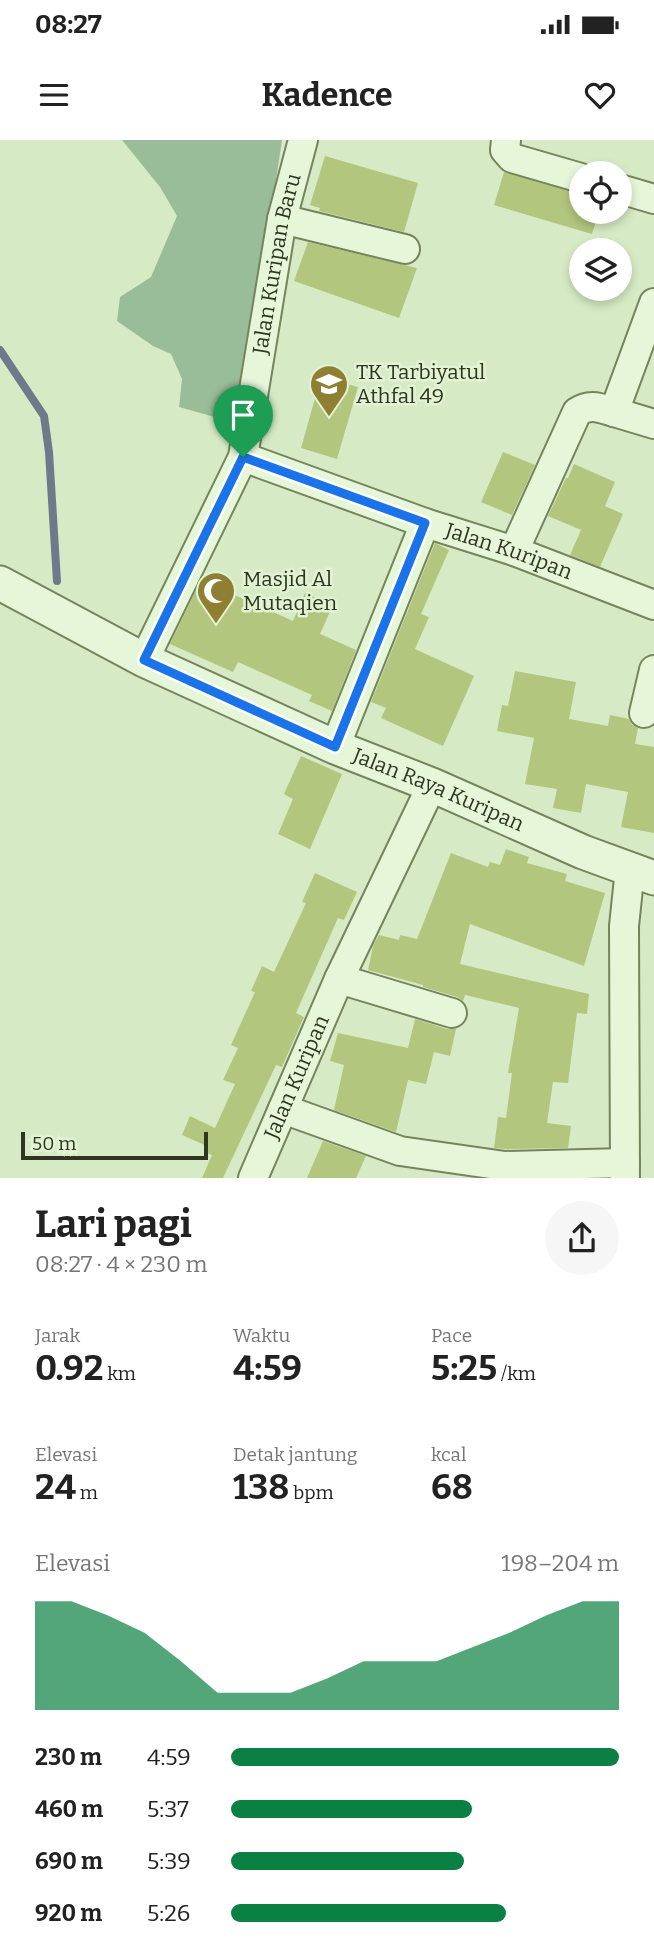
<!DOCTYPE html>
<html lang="id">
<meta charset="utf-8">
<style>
body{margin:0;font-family:Bitter,serif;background:#f6f6f6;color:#222;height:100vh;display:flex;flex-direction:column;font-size:26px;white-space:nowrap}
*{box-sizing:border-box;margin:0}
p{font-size:23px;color:#767676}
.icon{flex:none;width:38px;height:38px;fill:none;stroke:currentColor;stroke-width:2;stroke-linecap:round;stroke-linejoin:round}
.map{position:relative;height:1038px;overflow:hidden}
.panel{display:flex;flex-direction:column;background:#fff;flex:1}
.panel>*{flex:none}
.buttons{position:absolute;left:569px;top:21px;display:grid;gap:14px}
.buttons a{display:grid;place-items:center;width:63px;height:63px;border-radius:50%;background:#fff;box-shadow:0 4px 10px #0003;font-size:35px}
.scale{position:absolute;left:21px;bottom:18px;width:187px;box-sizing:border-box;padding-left:7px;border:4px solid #2e361f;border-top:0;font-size:19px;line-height:24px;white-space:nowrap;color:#2e361f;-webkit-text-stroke:5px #e2f3d4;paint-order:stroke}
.pin{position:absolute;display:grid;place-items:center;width:60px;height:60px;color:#fff;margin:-72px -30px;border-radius:50% 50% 50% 0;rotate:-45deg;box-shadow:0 0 7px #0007}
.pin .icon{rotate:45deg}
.round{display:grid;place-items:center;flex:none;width:74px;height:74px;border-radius:37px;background:#f6f6f6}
.head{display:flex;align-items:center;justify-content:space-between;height:119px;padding:0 35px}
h1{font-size:38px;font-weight:700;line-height:52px}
.figures{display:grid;grid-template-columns:repeat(3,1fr);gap:10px;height:119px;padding:7px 35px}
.figures div{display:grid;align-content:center}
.figures b{font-size:35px;font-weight:700}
.figures small{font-size:19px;font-weight:400}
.figures p{font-size:19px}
.chart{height:196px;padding:14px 35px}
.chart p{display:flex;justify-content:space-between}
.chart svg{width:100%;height:126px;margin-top:7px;fill:#0b8043;opacity:.7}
ul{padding:0 35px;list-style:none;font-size:23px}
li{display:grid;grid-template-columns:112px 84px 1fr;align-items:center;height:52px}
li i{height:18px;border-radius:9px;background:#0b8043}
.status{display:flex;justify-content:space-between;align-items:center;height:49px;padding:0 35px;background:#fff;direction:ltr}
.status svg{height:19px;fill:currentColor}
header{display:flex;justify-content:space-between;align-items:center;height:91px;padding:0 35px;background:#fff;font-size:32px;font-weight:700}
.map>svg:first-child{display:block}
</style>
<div class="status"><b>08:27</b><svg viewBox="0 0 49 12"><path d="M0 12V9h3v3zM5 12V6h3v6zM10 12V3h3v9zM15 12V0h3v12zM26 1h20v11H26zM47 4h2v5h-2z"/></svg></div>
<header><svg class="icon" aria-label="menu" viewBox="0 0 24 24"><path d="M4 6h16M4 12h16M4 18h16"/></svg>Kadence<svg class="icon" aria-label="heart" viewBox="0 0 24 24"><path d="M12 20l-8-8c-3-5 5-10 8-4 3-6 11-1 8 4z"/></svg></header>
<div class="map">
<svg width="654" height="1038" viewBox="0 0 654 1038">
<rect width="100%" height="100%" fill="#d6ebc5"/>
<path fill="#9abd99" d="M 122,0 L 282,0 L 271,74 L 256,144 L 236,283 L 179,267 L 182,239 L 171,214 L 153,206 L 117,181 L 120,157 L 151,137 L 177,76 L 160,47 Z"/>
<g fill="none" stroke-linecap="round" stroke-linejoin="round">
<path stroke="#6e7a8c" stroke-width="8" d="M 0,210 L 44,276 L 49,312 L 57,441"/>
</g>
<g fill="#b3c67e">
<path d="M 325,16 L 418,43 L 404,92 L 319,71 L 320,68 L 310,65 Z"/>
<path d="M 504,32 L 581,54 L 581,72 L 599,72 L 592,94 L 494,65 Z"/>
<path d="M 308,102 L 417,128 L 399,178 L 294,141 Z"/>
<path d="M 321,237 L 358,247 L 337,319 L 301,308 Z"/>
<path d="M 503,312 L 535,325 L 512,375 L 481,362 Z"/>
<path d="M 574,324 L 615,342 L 605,366 L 623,374 L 600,427 L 570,415 L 581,390 L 548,376 L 566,338 L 568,338 Z"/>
<path d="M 435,403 L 449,410 L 421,474 L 429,477 L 415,509 L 474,536 L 443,606 L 381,578 L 386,568 L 371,562 Z"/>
<path d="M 201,440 L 293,481 L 305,453 L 333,465 L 320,494 L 356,510 L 332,571 L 309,561 L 312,555 L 238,522 L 233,532 L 170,504 Z"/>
<path d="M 515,531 L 576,542 L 569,579 L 608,586 L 610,575 L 629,579 L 632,585 L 638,588 L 635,604 L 654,607 L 654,693 L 621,687 L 628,652 L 586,644 L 581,673 L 553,668 L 557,649 L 525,644 L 534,598 L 497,591 L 502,565 L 508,566 Z"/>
<path d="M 301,616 L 342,634 L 310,709 L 278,694 L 293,659 L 284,654 Z"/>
<path d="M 506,709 L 529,717 L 527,723 L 567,734 L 565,741 L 605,753 L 584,826 L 470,784 L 460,824 L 589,854 L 587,874 L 577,873 L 568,943 L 553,942 L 547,983 L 571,986 L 568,1008 L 506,1009 L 494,1008 L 498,977 L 506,978 L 512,933 L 508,933 L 519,868 L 465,855 L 463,861 L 457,857 L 423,847 L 423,845 L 368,830 L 373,806 L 379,795 L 399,800 L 400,795 L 417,799 L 451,713 L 488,727 L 490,722 L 500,725 Z"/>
<path d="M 315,733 L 357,752 L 344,780 L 338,778 L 296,873 L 304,877 L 282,927 L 276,925 L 223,1038 L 202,1038 L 212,1015 L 204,1012 L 207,1006 L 182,995 L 190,976 L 215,988 L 235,944 L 223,940 L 238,908 L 231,905 L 255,852 L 251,851 L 262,826 L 274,832 L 306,763 L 302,762 Z"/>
<path d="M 415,879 L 447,889 L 456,889 L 450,916 L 434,912 L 426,944 L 408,940 L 396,992 L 334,970 L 344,925 L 330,921 L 338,893 L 408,908 Z"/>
<path d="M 323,1001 L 366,1016 L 356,1038 L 307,1038 Z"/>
</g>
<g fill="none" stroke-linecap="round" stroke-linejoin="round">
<defs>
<g id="minor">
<path d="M 506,0 L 505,10 L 512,18 L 581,38"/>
<path d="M 620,49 L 654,59"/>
<path d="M 282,79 L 405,109"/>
<path d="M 654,163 L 614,272 L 654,284"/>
<path id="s1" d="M 243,317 L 425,383 L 514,411 L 654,465"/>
<path d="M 514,411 L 577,272 C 590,263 600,268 614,272"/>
<path id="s2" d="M 144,520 L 243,317 L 282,79 L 303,0"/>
<path d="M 644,573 L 654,530"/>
<path d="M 335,607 L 425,383"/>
<path d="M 339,839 L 452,873"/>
<path d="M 283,969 L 400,1011 L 505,1026 L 625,1023"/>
<path id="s3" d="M 253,1038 L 339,839 L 432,645"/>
<path d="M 625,1038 L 624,786 L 630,729"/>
</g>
<g id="tertiary">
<path id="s4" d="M 0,443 L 144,520 L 335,607 L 432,645 L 583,712 L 654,738"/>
</g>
</defs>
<use href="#minor" stroke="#75845d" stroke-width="32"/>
<use href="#tertiary" stroke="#75845d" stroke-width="37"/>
<use href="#minor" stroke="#e6f6d8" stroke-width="28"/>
<use href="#tertiary" stroke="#e6f6d8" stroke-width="33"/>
</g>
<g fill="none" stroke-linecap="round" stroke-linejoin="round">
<defs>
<path id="route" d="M 243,317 L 425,383 L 335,607 L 144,520 Z"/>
</defs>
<use href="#route" stroke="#fff" stroke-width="14"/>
<use href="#route" stroke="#1a73e8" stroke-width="9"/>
</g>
<defs>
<symbol id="school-pin" viewBox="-11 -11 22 30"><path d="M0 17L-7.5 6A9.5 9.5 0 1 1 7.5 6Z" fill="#8e7f32" stroke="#e2f3d4"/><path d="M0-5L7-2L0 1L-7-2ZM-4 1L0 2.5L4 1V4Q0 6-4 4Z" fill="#fff"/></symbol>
<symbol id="mosque-pin" viewBox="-11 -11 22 30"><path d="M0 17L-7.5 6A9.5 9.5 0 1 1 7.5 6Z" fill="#8e7f32" stroke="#e2f3d4"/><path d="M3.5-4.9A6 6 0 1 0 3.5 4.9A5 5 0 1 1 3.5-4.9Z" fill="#fff"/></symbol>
</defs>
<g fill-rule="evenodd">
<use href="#school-pin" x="307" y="222" width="44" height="60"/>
<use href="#mosque-pin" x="194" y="429" width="44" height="60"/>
</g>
<g text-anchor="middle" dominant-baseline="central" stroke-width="5" stroke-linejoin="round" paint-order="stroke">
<g font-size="21" fill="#2e361f" stroke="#e2f3d4">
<text stroke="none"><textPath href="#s2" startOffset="422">Jalan Kuripan Baru</textPath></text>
<text stroke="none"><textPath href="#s1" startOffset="282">Jalan Kuripan</textPath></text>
<text stroke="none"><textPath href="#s4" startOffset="485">Jalan Raya Kuripan</textPath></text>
<text stroke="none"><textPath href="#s3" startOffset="110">Jalan Kuripan</textPath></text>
</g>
<g font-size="21" fill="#2e361f" stroke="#e2f3d4" text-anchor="start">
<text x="356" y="232">TK Tarbiyatul<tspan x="356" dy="24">Athfal 49</tspan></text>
<text x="243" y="439">Masjid Al<tspan x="243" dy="24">Mutaqien</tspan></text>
</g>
</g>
</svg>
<div class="buttons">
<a><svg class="icon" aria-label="locate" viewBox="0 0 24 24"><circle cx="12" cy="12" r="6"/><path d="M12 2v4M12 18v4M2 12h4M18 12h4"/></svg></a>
<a><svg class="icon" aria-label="layers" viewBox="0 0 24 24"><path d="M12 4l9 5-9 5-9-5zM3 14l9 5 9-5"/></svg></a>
</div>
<div class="scale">50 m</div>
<div class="pin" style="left:243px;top:317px;background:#1e9e55"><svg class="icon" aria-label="arrive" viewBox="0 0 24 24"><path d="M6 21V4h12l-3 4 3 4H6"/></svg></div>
</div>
<section class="panel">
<div class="head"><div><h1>Lari pagi</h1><p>08:27 · 4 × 230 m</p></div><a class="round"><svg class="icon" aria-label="share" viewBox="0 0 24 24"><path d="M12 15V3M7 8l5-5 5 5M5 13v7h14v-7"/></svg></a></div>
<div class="figures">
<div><p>Jarak</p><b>0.92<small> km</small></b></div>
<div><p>Waktu</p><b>4:59</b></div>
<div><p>Pace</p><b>5:25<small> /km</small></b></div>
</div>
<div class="figures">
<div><p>Elevasi</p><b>24<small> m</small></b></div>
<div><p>Detak jantung</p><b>138<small> bpm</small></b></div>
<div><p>kcal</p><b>68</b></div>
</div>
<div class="chart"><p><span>Elevasi</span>198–204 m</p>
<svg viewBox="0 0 160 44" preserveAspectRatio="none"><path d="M0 44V6L10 6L20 11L30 17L40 27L50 38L60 38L70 38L80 33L90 27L100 27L110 27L120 22L130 17L140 11L150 6L160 6V44z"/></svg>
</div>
<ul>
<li><b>230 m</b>4:59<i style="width:100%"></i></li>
<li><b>460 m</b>5:37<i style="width:62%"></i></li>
<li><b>690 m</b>5:39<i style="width:60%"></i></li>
<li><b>920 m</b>5:26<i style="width:71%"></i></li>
</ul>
</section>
